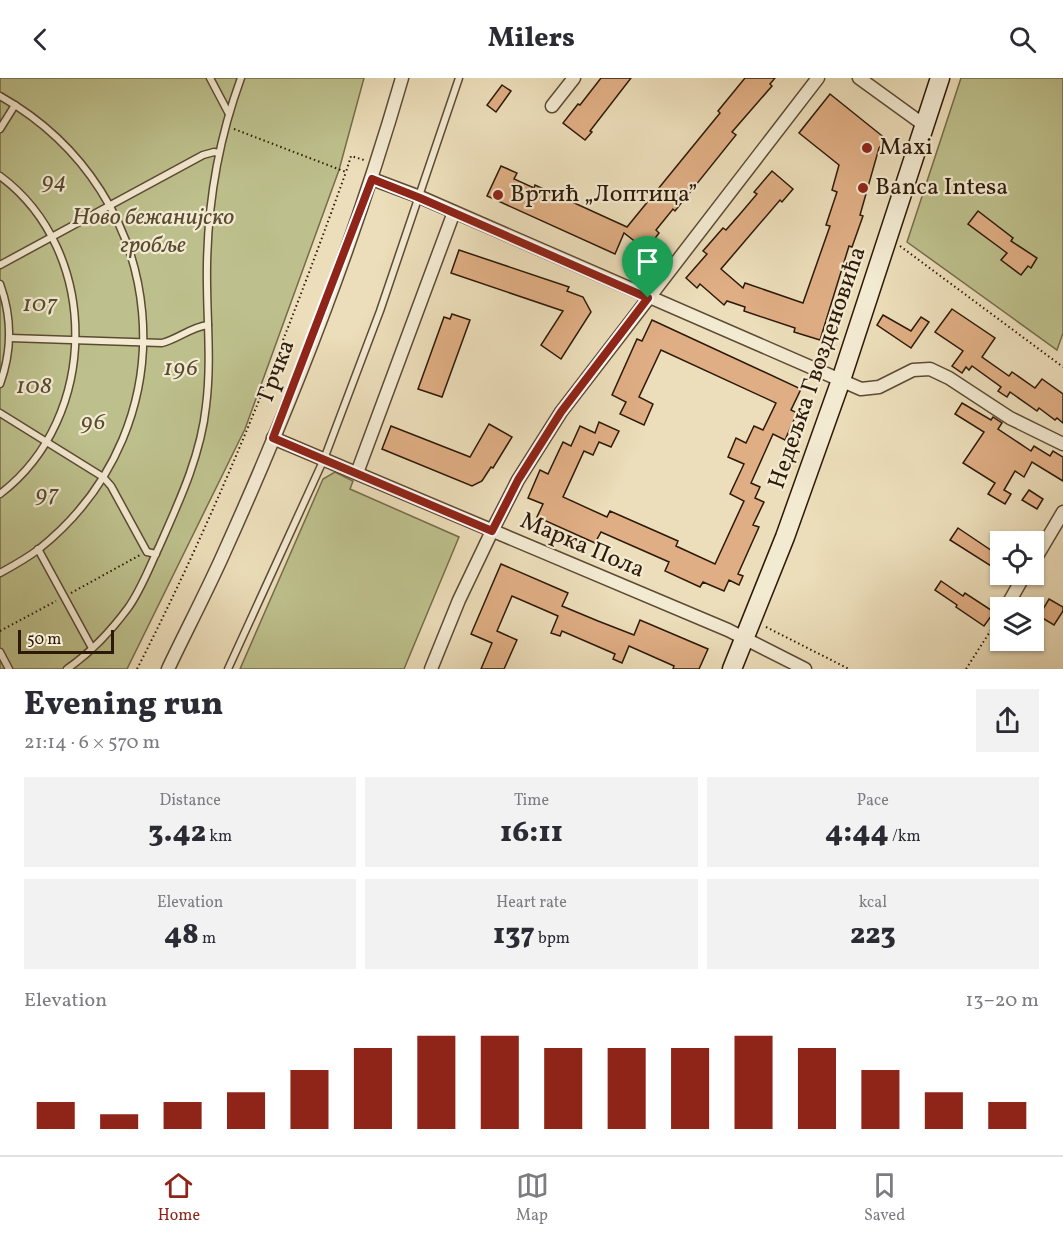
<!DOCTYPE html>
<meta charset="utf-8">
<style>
body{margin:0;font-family:Vollkorn,serif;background:#f2f2f3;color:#2b2b33;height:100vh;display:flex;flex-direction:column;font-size:22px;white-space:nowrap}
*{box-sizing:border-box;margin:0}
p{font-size:20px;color:#7c7c81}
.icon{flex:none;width:33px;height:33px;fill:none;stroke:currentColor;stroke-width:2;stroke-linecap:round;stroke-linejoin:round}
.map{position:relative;height:591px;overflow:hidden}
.panel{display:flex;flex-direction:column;background:#fff;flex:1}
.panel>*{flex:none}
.tools{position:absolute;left:990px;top:453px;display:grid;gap:12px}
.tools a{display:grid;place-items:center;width:54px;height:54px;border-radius:0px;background:#fff;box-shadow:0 2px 4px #0004;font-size:30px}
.scale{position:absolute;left:18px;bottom:15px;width:96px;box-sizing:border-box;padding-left:6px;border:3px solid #2d1908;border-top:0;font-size:16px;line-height:21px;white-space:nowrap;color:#2d1908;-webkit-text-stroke:4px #f3ead2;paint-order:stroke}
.pin{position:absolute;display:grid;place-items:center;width:51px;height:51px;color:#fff;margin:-62px -26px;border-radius:50% 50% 50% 0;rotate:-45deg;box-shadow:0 0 6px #0007}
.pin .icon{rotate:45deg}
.round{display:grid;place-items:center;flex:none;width:63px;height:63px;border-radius:0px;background:#f2f2f3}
.head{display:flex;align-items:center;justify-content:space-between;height:102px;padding:0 24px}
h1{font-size:33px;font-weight:800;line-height:45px}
.figures{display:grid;grid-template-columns:repeat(3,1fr);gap:9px;height:102px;padding:6px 24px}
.figures div{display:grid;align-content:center;border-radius:0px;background:#f2f2f3;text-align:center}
.figures b{font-size:30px;font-weight:800}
.figures small{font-size:16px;font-weight:400}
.figures p{font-size:16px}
.chart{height:168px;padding:12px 24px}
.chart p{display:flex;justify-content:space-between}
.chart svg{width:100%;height:108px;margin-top:6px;stroke:#8f2418;stroke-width:6}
header{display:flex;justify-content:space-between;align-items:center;height:78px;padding:0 24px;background:#fff;font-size:27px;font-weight:800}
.tabs{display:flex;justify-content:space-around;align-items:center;height:84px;border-top:2px solid #e1e1e2;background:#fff;font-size:16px;color:#7c7c81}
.tabs a{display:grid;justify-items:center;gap:3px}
.tabs .selected{color:#8f2418}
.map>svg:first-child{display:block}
</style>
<header><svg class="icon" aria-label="back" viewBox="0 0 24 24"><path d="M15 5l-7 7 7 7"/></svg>Milers<svg class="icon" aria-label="search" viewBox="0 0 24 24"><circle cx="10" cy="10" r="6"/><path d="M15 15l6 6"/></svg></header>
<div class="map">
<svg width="1063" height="591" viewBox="0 0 1063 591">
<rect width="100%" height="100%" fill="#ecdeba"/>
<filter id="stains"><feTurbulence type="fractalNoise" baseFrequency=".00333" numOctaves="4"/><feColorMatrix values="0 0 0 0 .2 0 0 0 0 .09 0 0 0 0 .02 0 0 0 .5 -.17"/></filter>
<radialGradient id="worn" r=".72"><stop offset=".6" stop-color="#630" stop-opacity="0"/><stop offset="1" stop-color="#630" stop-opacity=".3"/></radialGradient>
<g fill="#bdc08c" stroke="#756c4a" stroke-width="1.5">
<path d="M 0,0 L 364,0 L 339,92 L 245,351 L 127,591 L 0,591 Z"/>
<path d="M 961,0 L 1063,0 L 1063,255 L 1057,272 L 907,164 Z"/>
<path d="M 335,394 L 353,403 L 350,411 L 459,459 L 404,591 L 240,591 L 323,401 Z"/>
</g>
<g fill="#e0ae84" stroke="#2d1908" stroke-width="1.5">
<path d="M 601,0 L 631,0 L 590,53 L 592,54 L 585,62 L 563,45 L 578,26 L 580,27 Z"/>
<path d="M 745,0 L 775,0 L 770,6 L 772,8 L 732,54 L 736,57 L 675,133 L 673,131 L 656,152 L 659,155 L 646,172 L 624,155 L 615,176 L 487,118 L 501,88 L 517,95 L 514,101 L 534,110 L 535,107 L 627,149 L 720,35 L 718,33 Z"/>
<path d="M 502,7 L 511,13 L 496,34 L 487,27 Z"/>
<path d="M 830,16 L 886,61 L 879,70 L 860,137 L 863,138 L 852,169 L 849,168 L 820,262 L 794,254 L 795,250 L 744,233 L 745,229 L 727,223 L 724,227 L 700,206 L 697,210 L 686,200 L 707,176 L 703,173 L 723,150 L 726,152 L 740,136 L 757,116 L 754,114 L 772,93 L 793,111 L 782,124 L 780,122 L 721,191 L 743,210 L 745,205 L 803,225 L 830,148 L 826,147 L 837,114 L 832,112 L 839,87 L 799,55 Z"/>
<path d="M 978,133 L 1013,160 L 1011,163 L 1037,180 L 1031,190 L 1028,188 L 1021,197 L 1001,182 L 1007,175 L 968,146 Z"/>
<path d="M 459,172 L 569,209 L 567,213 L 583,219 L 591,234 L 561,281 L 541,267 L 563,233 L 451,195 Z"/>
<path d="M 952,231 L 995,260 L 982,279 L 1009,298 L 1012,294 L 1035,310 L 1042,301 L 1063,316 L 1063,345 L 1057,340 L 1055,342 L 1039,330 L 1037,333 L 1010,314 L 1007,319 L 998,313 L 1001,309 L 972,288 L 969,292 L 966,289 L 962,295 L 952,288 L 963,273 L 935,254 Z"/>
<path d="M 452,236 L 470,242 L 442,319 L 418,311 L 444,239 L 450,241 Z"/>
<path d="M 883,237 L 911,253 L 921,239 L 929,244 L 911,270 L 877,247 Z"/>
<path d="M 652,242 L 801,311 L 791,332 L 797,335 L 785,362 L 773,356 L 751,405 L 760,409 L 755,420 L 764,424 L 753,447 L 759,449 L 738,496 L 743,498 L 739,507 L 729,502 L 724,513 L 703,504 L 700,509 L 665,493 L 669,484 L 601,454 L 595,465 L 537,439 L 543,426 L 528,420 L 540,392 L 548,396 L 563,364 L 571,368 L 580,348 L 595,355 L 599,344 L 619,353 L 611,369 L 599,364 L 593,377 L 584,373 L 563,419 L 607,439 L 610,433 L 678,463 L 676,468 L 715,486 L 744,423 L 730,416 L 744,386 L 728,379 L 736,360 L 746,365 L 754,348 L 763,352 L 776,325 L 661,272 L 639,319 L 653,326 L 644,347 L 620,336 L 626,324 L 612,317 L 637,261 L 642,263 Z"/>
<path d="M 962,325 L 991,342 L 993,339 L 1002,345 L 998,351 L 1031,373 L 1034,368 L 1050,378 L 1053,373 L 1063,379 L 1063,403 L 1032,384 L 1024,399 L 1015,393 L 1004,412 L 1011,416 L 1005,426 L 988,416 L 995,405 L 963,385 L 984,354 L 955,336 Z"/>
<path d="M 489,346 L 512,359 L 493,390 L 491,389 L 482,403 L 472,408 L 382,371 L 391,348 L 470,379 Z"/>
<path d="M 1029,412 L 1043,421 L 1037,431 L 1022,422 Z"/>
<path d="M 958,450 L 998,477 L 991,488 L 950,462 Z"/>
<path d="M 501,486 L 568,515 L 562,528 L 598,543 L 634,557 L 640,542 L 708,571 L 699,591 L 673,591 L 674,588 L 629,568 L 622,585 L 613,581 L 615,576 L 562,553 L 560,558 L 551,555 L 558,538 L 512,518 L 497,553 L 517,562 L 504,591 L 481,591 L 492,565 L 471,556 Z"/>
<path d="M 941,503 L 963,518 L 965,515 L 994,534 L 984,548 L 956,529 L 957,527 L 935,512 Z"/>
<path d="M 1049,521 L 1063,529 L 1063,533 L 1054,547 L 1039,538 Z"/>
</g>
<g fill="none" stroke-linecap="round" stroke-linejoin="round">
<defs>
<g id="lane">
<path d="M 210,0 L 229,36"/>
<path d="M 0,18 C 172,115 194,347 39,471 C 27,480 13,488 0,495"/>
<path d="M 0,51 L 15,27"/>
<path d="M 0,98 C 101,173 100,340 0,416"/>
<path d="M 0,187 L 203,77 L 214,74 L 219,75"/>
<path d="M 0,206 C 12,239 12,273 0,306"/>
<path d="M 10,260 L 162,265 C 178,261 191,249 208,247"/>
<path d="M 0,335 L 103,399 L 111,408 L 147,474 L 156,476"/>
<path d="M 38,471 L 92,570"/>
<path d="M 0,574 L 9,591"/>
<path d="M 67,591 C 90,575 111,553 128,530 C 141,512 149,490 159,469 C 179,424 201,377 206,328 C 212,281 206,234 207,187 C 208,122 219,60 241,0"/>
<path d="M 228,591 L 324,381 L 380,233 L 459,0"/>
</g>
<g id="street">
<path d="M 859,0 L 924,47"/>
<path d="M 552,28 L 574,0"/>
<path d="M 372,101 L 420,119 L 861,311 L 879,309 L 913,292 L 930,291 L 949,300 L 1010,340 L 1063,366"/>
<path d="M 273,360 L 728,552 L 805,591"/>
<path d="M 357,395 L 454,134"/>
<path d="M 1034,483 L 1063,434"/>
<path d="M 1008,526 L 1025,496"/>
<path d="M 168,591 C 186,553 206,515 223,477 C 293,322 355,163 402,0"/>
<path d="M 431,591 L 459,522 L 492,453 L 518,402 L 561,334 L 818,0"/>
</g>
<path id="secondary" d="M 732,591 L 785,459 L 841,302 L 940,0"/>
</defs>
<use href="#lane" stroke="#5d4a34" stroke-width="9"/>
<use href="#street" stroke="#5d4a34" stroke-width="15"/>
<use href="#secondary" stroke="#2d1908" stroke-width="21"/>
<g stroke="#2d1908" stroke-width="2" stroke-dasharray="1.5 3" stroke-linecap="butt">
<path d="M 234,51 L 346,94 L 351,78 L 364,82"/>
<path d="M 900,168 L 1063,289"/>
<path d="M 71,515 L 140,477"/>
<path d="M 766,549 L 849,591"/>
<path d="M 0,553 L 56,523"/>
<path d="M 137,591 C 219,431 285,263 346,94"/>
<path d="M 966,591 L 1000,538"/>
</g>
<use href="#lane" stroke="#f3ead2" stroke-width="6"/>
<use href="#street" stroke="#f3ead2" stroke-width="12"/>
<use href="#secondary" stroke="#f3ead2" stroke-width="18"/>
</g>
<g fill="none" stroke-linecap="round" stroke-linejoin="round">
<defs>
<path id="route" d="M 372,101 L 420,120 L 648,220 L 561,334 L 518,402 L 492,453 L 273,360 Z"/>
</defs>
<use href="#route" stroke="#fff" stroke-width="12"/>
<use href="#route" stroke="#8f2418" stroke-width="8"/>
</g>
<g fill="#8f2418" stroke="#f3ead2" stroke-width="2">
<circle cx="867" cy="70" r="6"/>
<circle cx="863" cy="110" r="6"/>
<circle cx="498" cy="117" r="6"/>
</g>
<g text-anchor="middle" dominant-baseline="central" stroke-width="4.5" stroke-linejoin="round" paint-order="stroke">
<g font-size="24" fill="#2d1908" stroke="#f3ead2" text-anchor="start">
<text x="879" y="70">Maxi</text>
<text x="875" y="110">Banca Intesa</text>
<text x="510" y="117">Вртић „Лоптица”</text>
</g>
<g font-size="24" font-style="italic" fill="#584b30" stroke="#f3ead2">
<text x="54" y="104">94</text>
<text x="153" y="140">Ново бежанијско<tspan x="153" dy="28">гробље</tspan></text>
<text x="40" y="227">107</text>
<text x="181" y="291">196</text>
<text x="34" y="309">108</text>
<text x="93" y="345">96</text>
<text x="47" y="417">97</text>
</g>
<g font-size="24" fill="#2d1908" stroke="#f3ead2">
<text transform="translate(818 290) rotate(-71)">Недељка Гвозденовића</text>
<text transform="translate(277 293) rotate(-69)">Грчка</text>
<text transform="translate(582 468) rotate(23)">Марка Пола</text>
</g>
</g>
<rect width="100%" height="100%" filter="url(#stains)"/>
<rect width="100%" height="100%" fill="url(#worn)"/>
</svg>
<div class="tools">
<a><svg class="icon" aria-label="locate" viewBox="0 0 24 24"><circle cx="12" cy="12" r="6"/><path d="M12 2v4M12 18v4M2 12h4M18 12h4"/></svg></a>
<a><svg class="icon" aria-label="layers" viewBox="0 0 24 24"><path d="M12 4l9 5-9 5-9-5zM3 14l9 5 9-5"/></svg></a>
</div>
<div class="scale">50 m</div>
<div class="pin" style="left:648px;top:220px;background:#1e9e55"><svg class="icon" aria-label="arrive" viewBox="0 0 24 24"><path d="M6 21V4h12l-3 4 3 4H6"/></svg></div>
</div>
<section class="panel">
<div class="head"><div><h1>Evening run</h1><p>21:14 · 6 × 570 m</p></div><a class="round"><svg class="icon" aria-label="share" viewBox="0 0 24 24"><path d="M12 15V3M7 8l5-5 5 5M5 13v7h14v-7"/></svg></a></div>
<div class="figures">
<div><p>Distance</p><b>3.42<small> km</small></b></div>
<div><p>Time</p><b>16:11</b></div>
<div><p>Pace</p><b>4:44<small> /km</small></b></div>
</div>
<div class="figures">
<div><p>Elevation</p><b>48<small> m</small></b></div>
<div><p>Heart rate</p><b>137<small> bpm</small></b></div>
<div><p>kcal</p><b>223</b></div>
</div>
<div class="chart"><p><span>Elevation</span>13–20 m</p>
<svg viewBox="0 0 160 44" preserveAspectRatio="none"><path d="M5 44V33M15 44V38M25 44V33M35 44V29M45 44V20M55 44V11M65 44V6M75 44V6M85 44V11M95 44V11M105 44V11M115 44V6M125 44V11M135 44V20M145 44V29M155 44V33"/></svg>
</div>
</section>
<nav class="tabs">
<a class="selected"><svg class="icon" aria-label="home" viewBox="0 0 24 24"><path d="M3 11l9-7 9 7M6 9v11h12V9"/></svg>Home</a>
<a><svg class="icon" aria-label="map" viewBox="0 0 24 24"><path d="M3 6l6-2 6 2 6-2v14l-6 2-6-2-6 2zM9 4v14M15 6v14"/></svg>Map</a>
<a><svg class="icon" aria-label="saved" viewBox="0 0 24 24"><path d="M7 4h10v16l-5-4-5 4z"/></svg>Saved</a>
</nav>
